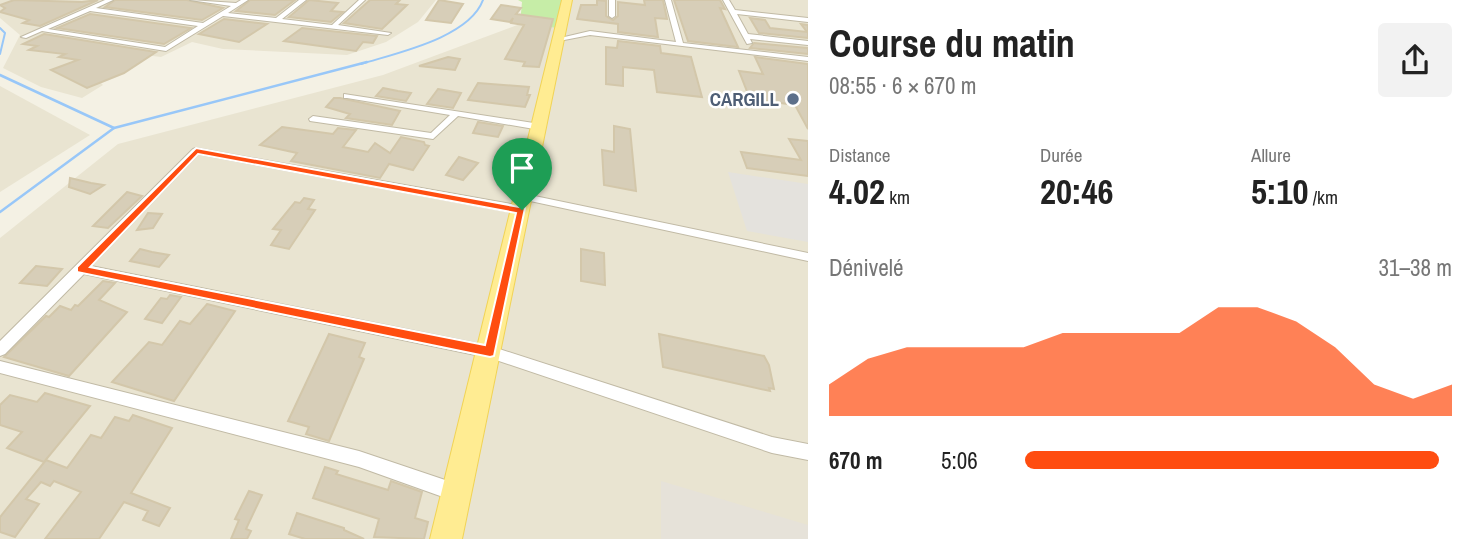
<!DOCTYPE html>
<html lang="fr">
<meta charset="utf-8">
<style>
body{margin:0;font-family:"Archivo Narrow",sans-serif;background:#f2f2f2;color:#222;height:100vh;display:flex;flex-direction:column;font-size:26px;white-space:nowrap}
*{box-sizing:border-box;margin:0}
p{font-size:23px;color:#767676}
.icon{flex:none;width:38px;height:38px;fill:none;stroke:currentColor;stroke-width:2;stroke-linecap:round;stroke-linejoin:round}
.map{position:relative;flex:1;overflow:hidden}
.drawer{display:flex;flex-direction:column;background:#fff;width:665px}
.drawer>*{flex:none}
.pin{position:absolute;display:grid;place-items:center;width:60px;height:60px;color:#fff;margin:-72px -30px;border-radius:50% 50% 50% 0;rotate:-45deg;box-shadow:0 0 7px #0007}
.pin .icon{rotate:45deg}
.round{display:grid;place-items:center;flex:none;width:74px;height:74px;border-radius:7px;background:#f2f2f2}
.headline{display:flex;align-items:center;justify-content:space-between;height:119px;padding:0 21px}
h1{font-size:38px;font-weight:800;line-height:52px}
.stats{display:grid;grid-template-columns:repeat(3,1fr);gap:10px;height:119px;padding:7px 21px}
.stats div{display:grid;align-content:center}
.stats b{font-size:35px;font-weight:800}
.stats small{font-size:19px;font-weight:400}
.stats p{font-size:19px}
.chart{height:196px;padding:14px 21px}
.chart p{display:flex;justify-content:space-between}
.chart svg{width:100%;height:126px;margin-top:7px;fill:#ff4d10;opacity:.7}
ul{padding:0 21px;list-style:none;font-size:23px}
li{display:grid;grid-template-columns:112px 84px 1fr;align-items:center;height:52px}
li i{height:18px;border-radius:9px;background:#ff4d10}
main{display:flex;flex:1;min-height:0}
.map>svg:first-child{display:block}
</style>
<main>
<div class="map">
<svg width="808" height="539" viewBox="0 0 808 539">
<rect width="100%" height="100%" fill="#f4f1e4"/>
<g fill="#e9e4d1">
<path d="M 0,0 L 436,0 L 418,22 L 386,42 L 347,55 L 223,49 L 192,42 L 161,57 L 129,53 L 94,76 L 103,85 L 82,98 L 41,87 L 3,68 L 20,35 L 0,18 Z"/>
<path d="M 566,0 L 808,0 L 808,539 L 0,539 L 0,238 L 118,144 L 383,75 L 520,24 Z"/>
<path d="M 0,86 L 90,135 L 0,192 Z"/>
</g>
<path fill="#e6e2d9" d="M 661,481 L 808,525 L 808,539 L 661,539 Z"/>
<path fill="#c6eda7" d="M 518,0 L 566,0 L 559,28 L 520,24 L 522,2 Z"/>
<path fill="#e4e2dd" d="M 728,172 L 808,184 L 808,242 L 747,231 Z"/>
<g fill="none" stroke-linecap="round" stroke-linejoin="round">
<g stroke="#98c7f8" stroke-width="2">
<path d="M 0,28 L 5,33 L 0,54"/>
<path d="M 361,64 C 396,53 469,38 483,0"/>
</g>
<g stroke="#98c7f8" stroke-width="2.5">
<path d="M 0,75 L 114,128 L 0,212"/>
<path d="M 114,128 L 367,62"/>
</g>
</g>
<g fill="#d7ceb8" stroke="#d3c7aa" stroke-width="2">
<path d="M 14,0 L 82,2 L 98,0 L 40,26 L 23,23 L 29,20 L 0,12 L 5,8 L 0,5 Z"/>
<path d="M 115,0 L 187,0 L 223,8 L 202,20 L 105,7 Z"/>
<path d="M 250,0 L 295,0 L 275,15 L 236,11 Z"/>
<path d="M 309,0 L 338,3 L 331,11 L 343,12 L 331,22 L 289,17 Z"/>
<path d="M 370,0 L 400,0 L 396,4 L 407,5 L 382,29 L 344,23 Z"/>
<path d="M 439,0 L 463,4 L 451,23 L 426,20 Z"/>
<path d="M 597,0 L 606,1 L 606,16 L 613,20 L 618,16 L 618,2 L 645,5 L 644,0 L 663,0 L 667,19 L 655,18 L 658,37 L 618,32 L 618,24 L 577,19 L 581,5 L 597,5 Z"/>
<path d="M 674,0 L 720,0 L 725,9 L 720,8 L 738,47 L 688,41 Z"/>
<path d="M 501,5 L 521,8 L 516,14 L 553,19 L 539,67 L 523,66 L 525,62 L 505,59 L 524,25 L 511,23 L 513,18 L 510,22 L 491,19 Z"/>
<path d="M 90,14 L 191,28 L 164,44 L 57,28 Z"/>
<path d="M 750,18 L 765,20 L 770,28 L 807,32 L 801,24 L 808,25 L 808,38 L 759,33 Z"/>
<path d="M 224,19 L 267,24 L 239,42 L 199,34 Z"/>
<path d="M 302,28 L 377,36 L 373,43 L 363,42 L 356,51 L 284,41 Z"/>
<path d="M 44,34 L 156,52 L 124,73 L 87,88 L 51,70 L 78,60 L 59,57 L 65,54 L 29,50 L 37,46 L 23,44 Z"/>
<path d="M 618,41 L 660,46 L 661,53 L 691,57 L 702,97 L 657,92 L 654,70 L 623,67 L 623,86 L 606,84 L 606,47 L 617,48 Z"/>
<path d="M 754,43 L 808,48 L 808,54 L 750,48 Z"/>
<path d="M 448,57 L 460,59 L 455,70 L 419,66 Z"/>
<path d="M 755,57 L 808,64 L 808,129 L 795,105 L 750,99 L 739,71 L 763,74 Z"/>
<path d="M 478,83 L 529,87 L 527,95 L 530,95 L 525,107 L 468,100 Z"/>
<path d="M 383,88 L 398,91 L 411,93 L 406,101 L 376,96 Z"/>
<path d="M 438,89 L 461,93 L 453,108 L 427,104 Z"/>
<path d="M 334,98 L 340,98 L 400,111 L 392,125 L 346,118 L 350,114 L 326,107 Z"/>
<path d="M 478,122 L 503,126 L 498,137 L 473,133 Z"/>
<path d="M 614,126 L 630,129 L 636,191 L 604,185 L 602,150 L 614,152 Z"/>
<path d="M 282,127 L 333,134 L 338,128 L 356,130 L 343,147 L 368,152 L 375,143 L 390,153 L 401,137 L 424,142 L 425,145 L 429,146 L 413,170 L 389,164 L 380,178 L 291,161 L 297,153 L 260,145 Z"/>
<path d="M 789,139 L 808,141 L 808,176 L 747,168 L 741,152 L 801,160 Z"/>
<path d="M 459,157 L 478,163 L 463,180 L 446,175 Z"/>
<path d="M 70,178 L 91,183 L 104,185 L 90,194 L 69,187 Z"/>
<path d="M 127,192 L 142,196 L 108,228 L 93,226 Z"/>
<path d="M 304,198 L 314,200 L 308,209 L 315,210 L 289,249 L 271,245 L 281,230 L 273,229 L 295,202 L 300,203 Z"/>
<path d="M 148,213 L 162,214 L 153,228 L 137,230 Z"/>
<path d="M 140,249 L 152,252 L 169,255 L 159,267 L 130,261 Z"/>
<path d="M 581,249 L 604,253 L 605,285 L 581,281 Z"/>
<path d="M 36,266 L 62,269 L 47,286 L 20,283 Z"/>
<path d="M 103,281 L 115,283 L 99,300 L 127,312 L 69,376 L 4,357 L 46,316 L 49,317 L 60,306 L 71,310 L 75,305 L 78,306 Z"/>
<path d="M 170,295 L 181,297 L 162,323 L 145,319 L 161,298 L 167,299 Z"/>
<path d="M 207,304 L 235,311 L 174,401 L 112,382 L 149,342 L 162,345 L 180,321 L 190,324 Z"/>
<path d="M 329,334 L 365,343 L 359,357 L 364,359 L 329,441 L 306,434 L 309,427 L 288,421 Z"/>
<path d="M 659,334 L 764,356 L 769,365 L 774,389 L 769,388 L 770,391 L 663,367 Z"/>
<path d="M 45,393 L 90,406 L 44,462 L 7,448 L 22,432 L 0,425 L 0,405 L 10,395 L 37,402 Z"/>
<path d="M 133,415 L 172,428 L 131,493 L 170,508 L 159,526 L 143,520 L 148,511 L 124,502 L 99,539 L 45,539 L 81,492 L 54,481 L 50,486 L 41,482 L 26,499 L 39,504 L 15,537 L 0,532 L 0,517 L 46,460 L 67,468 L 91,435 L 101,438 L 115,417 L 129,421 Z"/>
<path d="M 325,467 L 338,471 L 336,474 L 388,490 L 391,481 L 422,492 L 415,518 L 428,522 L 424,539 L 374,537 L 379,519 L 313,498 Z"/>
<path d="M 249,491 L 262,495 L 246,529 L 251,531 L 247,539 L 231,539 L 239,520 L 235,519 Z"/>
<path d="M 297,513 L 344,528 L 344,530 L 364,539 L 305,539 L 289,534 Z"/>
</g>
<g fill="none" stroke-linecap="round" stroke-linejoin="round">
<defs>
<g id="minor">
<path d="M 105,0 L 113,0 L 96,8 L 203,23 L 231,6 L 190,0 L 236,3 L 241,0 L 248,0 L 228,13 L 276,18 L 299,0 L 306,0 L 282,19 L 332,25 L 359,0 L 365,0 L 338,25 L 391,33 L 388,35 L 223,16 L 166,51 L 42,31 L 26,38 L 21,37 ZM 90,11 L 198,26 L 165,47 L 48,29 Z"/>
<path d="M 609,0 L 615,0 L 615,16 L 612,18 L 609,16 Z"/>
<path d="M 665,0 L 671,0 L 683,43 L 808,57 L 808,61 L 590,35 L 559,41 L 556,39 L 590,31 L 676,42 Z"/>
<path d="M 723,0 L 729,0 L 735,10 L 808,18 L 808,22 L 737,14 L 748,34 L 808,41 L 808,45 L 750,39 L 752,43 L 747,44 Z"/>
<path d="M 344,94 L 540,124 L 544,127 L 540,130 L 458,116 L 433,139 L 310,121 L 309,119 L 313,116 L 431,133 L 450,115 L 347,98 L 344,98 Z"/>
<path d="M 196,148 L 522,206 L 527,210 L 522,214 L 198,154 L 91,266 L 490,346 L 772,437 L 808,444 L 808,460 L 772,453 L 490,358 L 84,274 L 5,354 L 0,356 L 0,341 L 193,149 Z"/>
<path d="M 525,194 L 808,253 L 808,261 L 521,199 L 520,197 Z"/>
<path d="M 0,361 L 359,451 L 457,484 L 463,487 L 466,493 L 463,499 L 457,502 L 359,467 L 0,373 Z"/>
</g>
<path id="primary" d="M 562,0 L 572,0 L 462,539 L 430,539 Z"/>
</defs>
<use href="#minor" stroke="#c1baa5" stroke-width="2"/>
<use href="#primary" stroke="#f1d355" stroke-width="2"/>
<use href="#minor" fill="#fff" fill-rule="evenodd"/>
<use href="#primary" fill="#ffec92" fill-rule="evenodd"/>
</g>
<path fill="#ff4d10" stroke="#fff" stroke-width="2" fill-rule="evenodd" d="M 196,148 L 525,208 L 494,356 L 490,357 L 77,272 L 77,267 ZM 198,154 L 516,213 L 485,345 L 90,267 Z"/>
<circle fill="#5c6f8a" stroke="#fff" stroke-width="2.5" cx="793" cy="99" r="7"/>
<g text-anchor="middle" dominant-baseline="central" stroke-width="5" stroke-linejoin="round" paint-order="stroke">
<g font-size="19" font-weight="bold" fill="#4e5e75" stroke="#fff" text-anchor="end">
<text x="779" y="99">CARGILL</text>
</g>
</g>
</svg>
<div class="pin" style="left:522px;top:210px;background:#1e9e55"><svg class="icon" aria-label="arrive" viewBox="0 0 24 24"><path d="M6 21V4h12l-3 4 3 4H6"/></svg></div>
</div>
<section class="drawer">
<div class="headline"><div><h1>Course du matin</h1><p>08:55 · 6 × 670 m</p></div><a class="round"><svg class="icon" aria-label="share" viewBox="0 0 24 24"><path d="M12 15V3M7 8l5-5 5 5M5 13v7h14v-7"/></svg></a></div>
<div class="stats">
<div><p>Distance</p><b>4.02<small> km</small></b></div>
<div><p>Durée</p><b>20:46</b></div>
<div><p>Allure</p><b>5:10<small> /km</small></b></div>
</div>
<div class="chart"><p><span>Dénivelé</span>31–38 m</p>
<svg viewBox="0 0 160 44" preserveAspectRatio="none"><path d="M0 44V33L10 24L20 20L30 20L40 20L50 20L60 15L70 15L80 15L90 15L100 6L110 6L120 11L130 20L140 33L150 38L160 33V44z"/></svg>
</div>
<ul>
<li><b>670 m</b>5:06<i style="width:97%"></i></li>
</ul>
</section>
</main>
